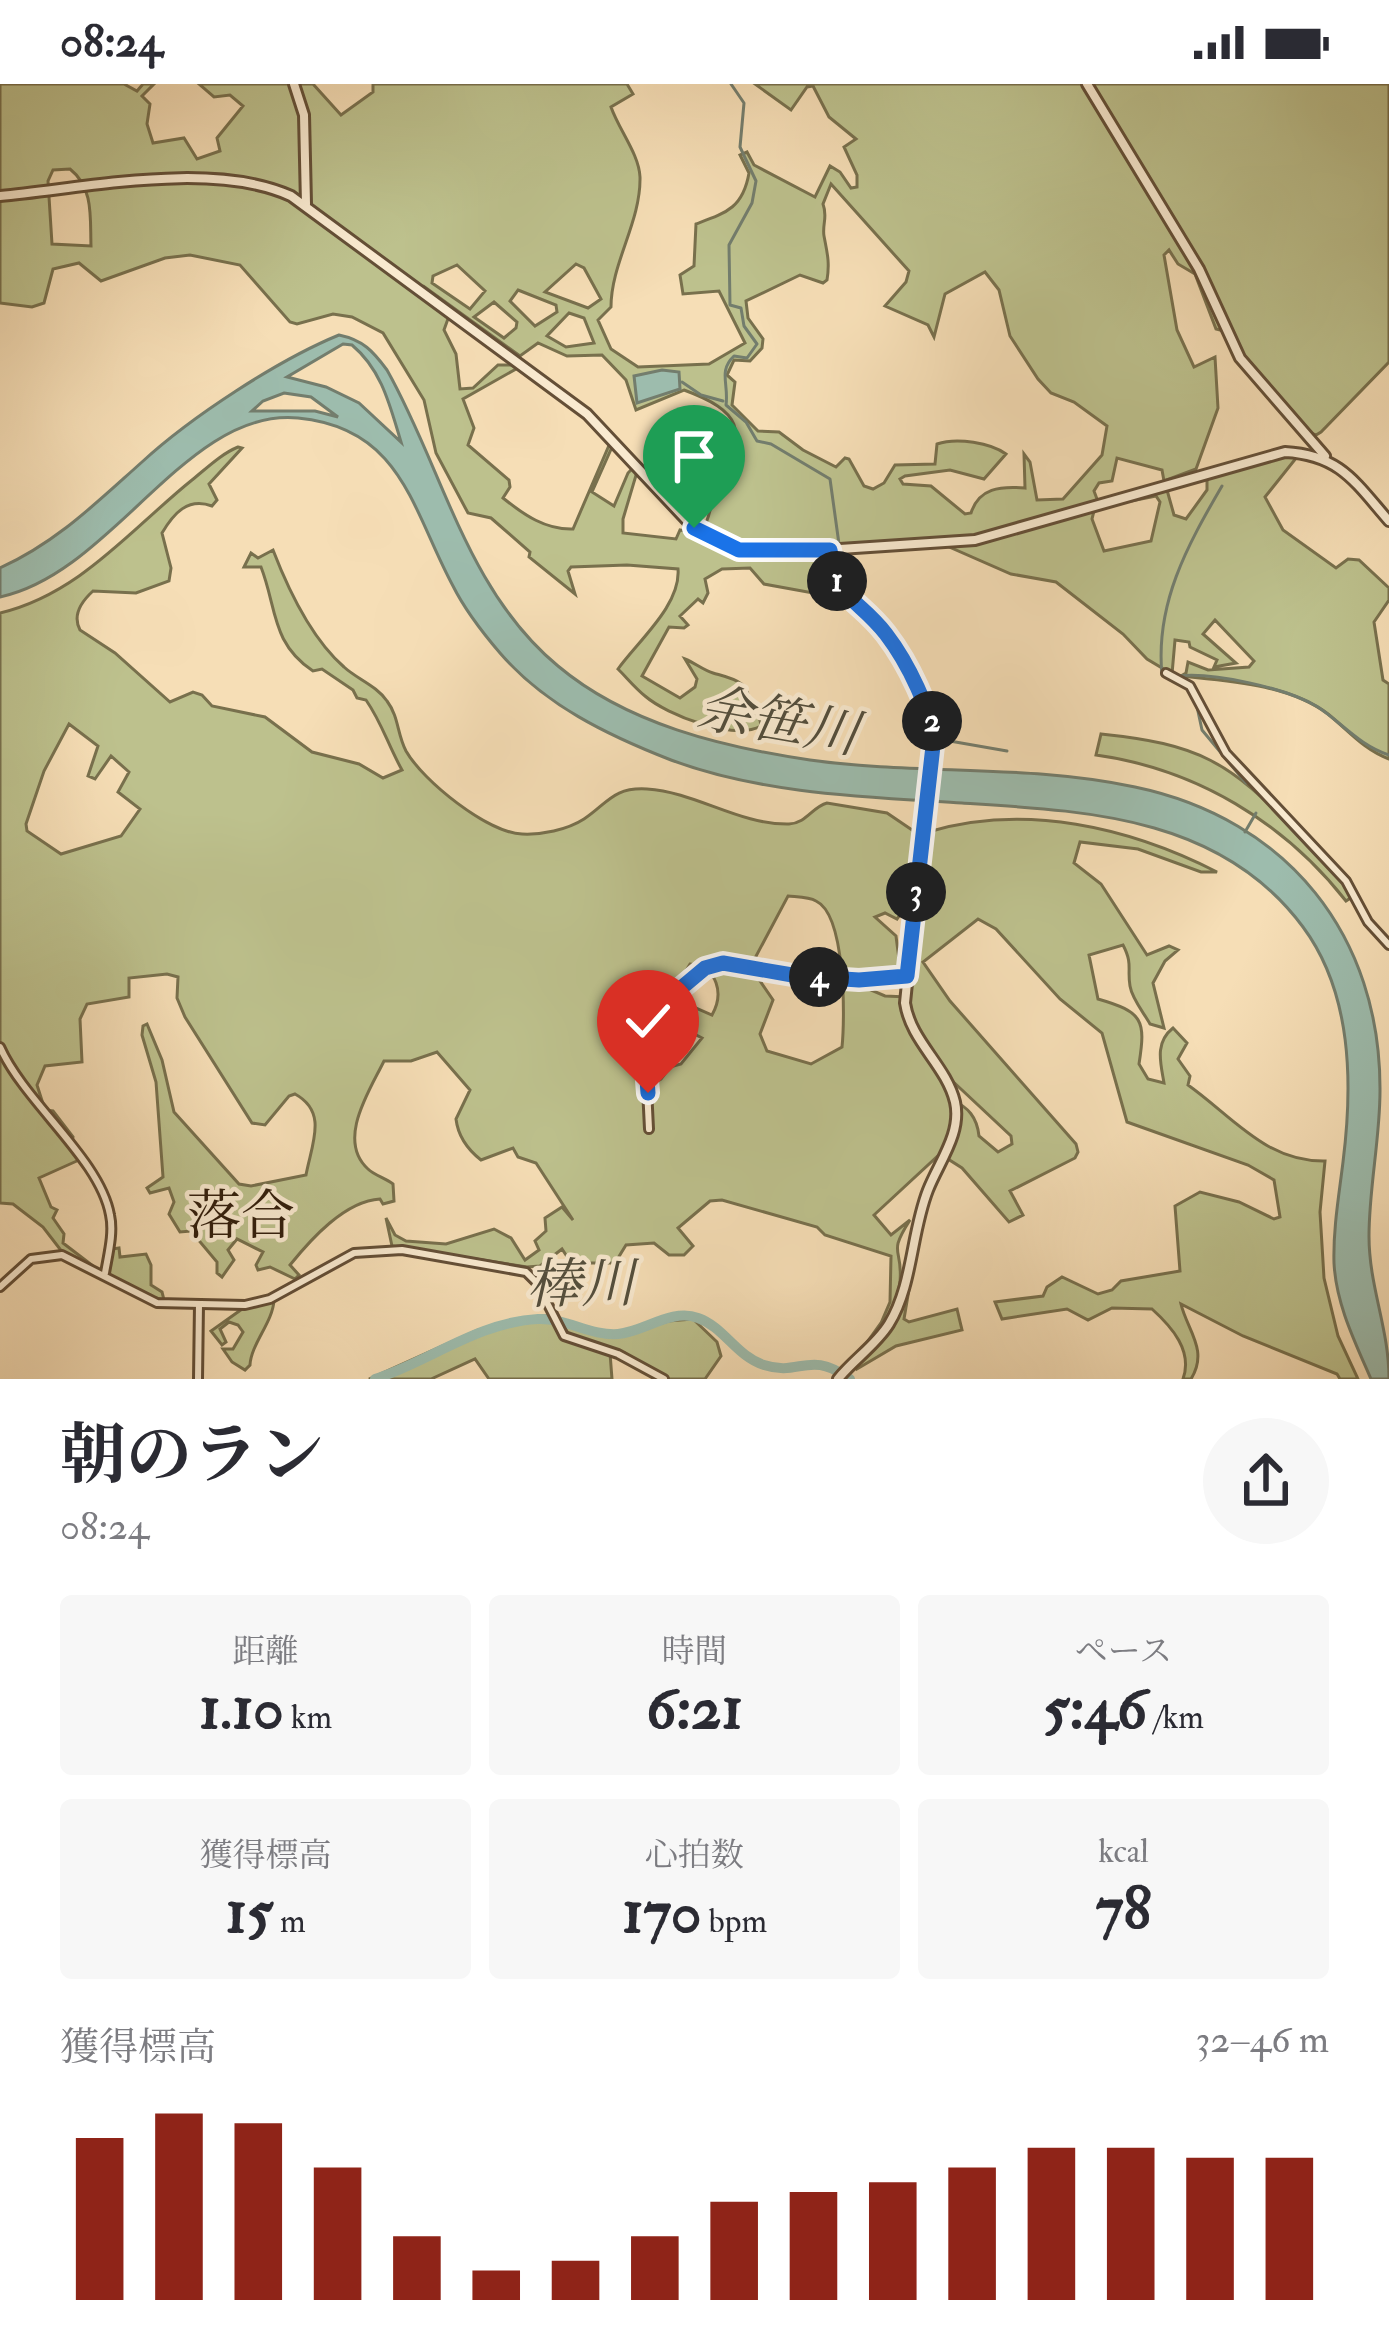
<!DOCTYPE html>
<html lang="ja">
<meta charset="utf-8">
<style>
body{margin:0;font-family:"IM FELL Double Pica","Noto Serif JP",serif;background:#f7f7f7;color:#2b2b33;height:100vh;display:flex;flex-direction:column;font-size:45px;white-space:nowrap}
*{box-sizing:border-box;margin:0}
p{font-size:39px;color:#7c7c81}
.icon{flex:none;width:66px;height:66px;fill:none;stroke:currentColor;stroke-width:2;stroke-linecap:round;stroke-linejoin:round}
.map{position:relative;height:1295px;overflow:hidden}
.side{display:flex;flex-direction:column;background:#fff;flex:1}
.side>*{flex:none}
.pin{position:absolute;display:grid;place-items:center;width:102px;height:102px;color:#fff;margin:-123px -51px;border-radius:50% 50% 50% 0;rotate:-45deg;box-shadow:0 0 12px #0007}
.pin .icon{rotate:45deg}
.km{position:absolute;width:60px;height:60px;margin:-30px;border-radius:50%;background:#222;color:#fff;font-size:33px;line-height:60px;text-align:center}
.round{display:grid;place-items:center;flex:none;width:126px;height:126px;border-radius:63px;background:#f7f7f7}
.headline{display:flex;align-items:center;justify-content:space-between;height:204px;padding:0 60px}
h1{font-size:66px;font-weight:700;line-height:90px}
.figures{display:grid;grid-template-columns:repeat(3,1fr);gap:18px;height:204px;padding:12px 60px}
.figures div{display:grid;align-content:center;border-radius:12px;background:#f7f7f7;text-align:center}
.figures b{font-size:60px;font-weight:700}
.figures small{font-size:33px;font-weight:400}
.figures p{font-size:33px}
.chart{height:336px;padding:24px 60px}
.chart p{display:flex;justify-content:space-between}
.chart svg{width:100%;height:216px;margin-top:12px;stroke:#8f2418;stroke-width:6}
.status{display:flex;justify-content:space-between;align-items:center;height:84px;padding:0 60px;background:#fff;direction:ltr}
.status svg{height:33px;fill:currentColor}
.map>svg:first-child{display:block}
</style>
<div class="status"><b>08:24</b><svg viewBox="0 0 49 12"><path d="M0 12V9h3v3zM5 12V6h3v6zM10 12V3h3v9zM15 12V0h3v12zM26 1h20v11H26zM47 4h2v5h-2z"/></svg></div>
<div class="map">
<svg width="1389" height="1295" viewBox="0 0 1389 1295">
<rect width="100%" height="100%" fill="#f6deb6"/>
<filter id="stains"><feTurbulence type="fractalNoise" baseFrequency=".00167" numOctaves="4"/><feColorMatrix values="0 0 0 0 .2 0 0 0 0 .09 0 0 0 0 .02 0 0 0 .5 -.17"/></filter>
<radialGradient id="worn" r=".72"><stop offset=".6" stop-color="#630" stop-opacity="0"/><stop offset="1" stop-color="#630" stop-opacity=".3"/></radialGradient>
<g fill="#bdc18d" stroke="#78704d" stroke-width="3" fill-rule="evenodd">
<path d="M 0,0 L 124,0 L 137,7 L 143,0 L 154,0 L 142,12 L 150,20 L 147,40 L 153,59 L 184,54 L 197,75 L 220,67 L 217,54 L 243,22 L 230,11 L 214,13 L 199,0 L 313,0 L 341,31 L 373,8 L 373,0 L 627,0 L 633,10 L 611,23 C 619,46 639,70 640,93 C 641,138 611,179 611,223 L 598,236 L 611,265 L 638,283 L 709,280 L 745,259 L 719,207 L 683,210 L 680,191 L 694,182 L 696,140 C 726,129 743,124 749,89 L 740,71 L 747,68 L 754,81 L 815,113 L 830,82 L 840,88 L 851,104 L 857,103 L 857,91 L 844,63 L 856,55 L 829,33 L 813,2 L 807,3 L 791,26 L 755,0 L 1389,0 L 1389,278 L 1321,348 L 1316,351 L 1294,341 L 1249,291 L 1235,273 L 1224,247 L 1216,245 L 1195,190 L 1178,180 L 1169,166 L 1164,171 L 1177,246 L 1194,283 L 1215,273 L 1218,324 L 1196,385 L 1164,397 L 1162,386 L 1117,374 L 1112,397 L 1099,399 L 1094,407 L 1097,415 L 1092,435 L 1104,467 L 1151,457 L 1160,418 L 1156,412 L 1131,417 L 1167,406 L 1174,431 L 1186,435 L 1207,406 L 1207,393 L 1278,371 L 1297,373 L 1265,413 L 1283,446 L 1336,484 L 1348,475 L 1359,476 L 1389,504 L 1389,516 L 1374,538 L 1383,596 L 1389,600 L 1389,675 C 1363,665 1349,647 1328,630 C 1288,600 1229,597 1181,592 L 1186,589 L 1188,578 L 1208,586 L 1249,583 L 1254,577 L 1215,536 L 1203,550 L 1236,579 L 1214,583 L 1217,576 L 1190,563 L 1189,558 L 1175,556 L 1172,590 L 1147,575 L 1123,550 L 1056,498 L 1011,490 L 940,459 L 814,470 L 826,475 L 834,503 L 813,509 L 764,500 L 750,484 L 722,485 L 705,495 L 708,509 L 703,519 L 698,515 L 680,532 L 688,541 L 684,544 L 669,543 L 642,592 L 680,614 L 695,603 L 697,595 L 685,575 C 695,579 703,586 713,589 C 734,595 752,597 749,626 L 760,636 L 761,642 C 734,657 667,631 645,612 C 635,604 627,594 618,585 C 638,557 681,521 678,485 L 627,481 L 571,483 L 568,487 L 575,510 L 529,473 L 530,468 L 491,434 L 468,429 L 436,369 L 424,316 L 383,249 L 352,233 L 333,230 L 297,240 L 290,238 L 240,181 L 190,171 L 165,174 L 101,197 L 79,179 L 53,185 L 44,219 L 32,223 L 0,219 ZM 70,85 C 94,104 90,134 91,162 L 52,160 L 48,97 L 53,86 ZM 831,100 L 909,187 L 906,198 L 885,222 L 928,241 L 934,253 L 945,210 L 985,188 L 999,206 L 1010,252 L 1038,295 L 1051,309 L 1074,318 L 1107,342 L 1102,371 L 1063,415 L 1037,416 L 1030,378 L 1024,370 L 1025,404 C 1000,402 979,404 971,429 L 965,430 L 931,402 L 903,400 L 900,395 L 905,392 L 950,386 L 984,395 L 1006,370 C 991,359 957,353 937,360 L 935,380 L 895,381 L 884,399 L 873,405 L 864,402 L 849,375 L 845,374 L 836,383 L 803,366 L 779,348 L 758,347 L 732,321 L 735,298 L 727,291 L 734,276 L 750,277 L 762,264 L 763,255 L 748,234 L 746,217 L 800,191 L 823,199 L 827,196 C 830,178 827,168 824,152 C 822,140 828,133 823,120 ZM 576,180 L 584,184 L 601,215 L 588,224 L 545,208 ZM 457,181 L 485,207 L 470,225 L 432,199 L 433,192 ZM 426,204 L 520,272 L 538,259 L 567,272 L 602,271 L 626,296 L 636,326 L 684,306 C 741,327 748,346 720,397 C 711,413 711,434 701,450 L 680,446 L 676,455 L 623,449 L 623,435 L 637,388 L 632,385 L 628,389 L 614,422 L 592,408 L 612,363 L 610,359 L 573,445 C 546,446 524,431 503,414 L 510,403 L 509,396 L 468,361 L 474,344 L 463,315 L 516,285 L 513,281 L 498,281 L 473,304 L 460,305 L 456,270 L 444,246 L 449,232 L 429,214 ZM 518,206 L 556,221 L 557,228 L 535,242 L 510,217 ZM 494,218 L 517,238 L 516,244 L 504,254 L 474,233 ZM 569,229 L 584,234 L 594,259 L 566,263 L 547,252 Z"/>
<path d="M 238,363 L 242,364 L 209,400 L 217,416 L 212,422 C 188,413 174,429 162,449 L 171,484 L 169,497 L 136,509 L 93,507 C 82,517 72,531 80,546 L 115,569 L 170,618 L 193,608 L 202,611 L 212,622 L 265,633 L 312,668 L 359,680 L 383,694 L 402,686 C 388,661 382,639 366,616 L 357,614 L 353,606 L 322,585 L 313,587 C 271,559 277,524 261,483 L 244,483 L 251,469 L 258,474 L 273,466 C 288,505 312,555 344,583 C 357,595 377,602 387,617 C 399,633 397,650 406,667 C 423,697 488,749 522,750 C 541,751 567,746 584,735 C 608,719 613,703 647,705 C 696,708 739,741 789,740 C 807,739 812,723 827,719 L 887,729 L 918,750 L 915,803 L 922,802 L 928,748 C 1025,719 1129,743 1217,788 L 1201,788 L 1138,765 L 1080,758 L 1074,779 L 1101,800 L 1147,871 L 1169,862 L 1178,866 L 1165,877 L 1153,899 L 1164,944 L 1150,940 C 1144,929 1132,915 1130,902 C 1127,885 1133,880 1123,861 L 1089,871 L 1098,915 C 1143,928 1146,936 1139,980 L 1148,995 L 1164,999 C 1161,980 1154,959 1173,944 L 1187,959 L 1178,975 L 1190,992 L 1188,1001 C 1233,1033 1266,1078 1325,1077 L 1320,1128 L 1324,1194 L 1338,1252 L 1358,1295 L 1340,1295 L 1337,1290 L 1243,1252 L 1181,1220 C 1187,1246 1209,1266 1191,1295 L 1183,1295 C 1193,1267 1172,1243 1152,1225 L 1112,1224 L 1088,1236 L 1067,1225 L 1002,1235 L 995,1218 L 1043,1212 L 1047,1203 L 1062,1193 L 1098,1210 L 1112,1206 L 1121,1197 L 1180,1187 L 1175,1122 L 1200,1108 L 1239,1118 L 1274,1135 L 1280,1133 L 1274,1096 L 1248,1081 L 1127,1038 L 1102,949 L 1060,915 L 996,845 L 978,835 L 923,878 L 950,917 L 1076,1060 L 1078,1068 L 1075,1074 L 1010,1107 L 1023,1131 L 1009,1138 L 962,1084 L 940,1070 L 874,1131 L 891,1151 L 910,1136 C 887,1172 903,1162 900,1198 C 897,1225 881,1245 863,1264 L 881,1239 L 890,1218 L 891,1172 L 825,1151 L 817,1143 L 722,1116 L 710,1117 L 678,1144 L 693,1162 L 684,1171 L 669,1171 L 654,1159 L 626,1161 L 615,1179 L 584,1179 L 568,1174 L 562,1165 L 540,1182 L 527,1183 L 392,1162 L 386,1134 L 395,1151 L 406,1157 L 446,1160 L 494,1145 L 511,1154 L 525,1176 L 539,1166 L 535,1157 L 546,1147 L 545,1134 L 562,1123 L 573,1136 L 536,1079 L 518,1073 L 513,1064 L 481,1076 C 467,1065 458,1052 456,1035 L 470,1006 L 437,968 L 411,977 L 384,977 C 370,1006 336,1056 368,1085 C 374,1091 385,1094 393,1100 L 394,1117 L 383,1120 L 380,1115 C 345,1117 311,1155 290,1181 L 299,1191 L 295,1195 L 270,1183 L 258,1186 L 256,1181 L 263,1168 L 237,1155 L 228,1166 L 234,1176 L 222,1193 L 217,1189 L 217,1178 L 191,1147 L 180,1148 L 169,1130 L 174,1118 L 169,1104 L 150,1109 L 147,1104 L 163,1093 L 156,998 L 142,951 L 143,942 L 147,940 L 162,976 L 174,1028 L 239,1100 L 251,1102 L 306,1091 C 312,1059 328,1028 295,1010 L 289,1012 L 265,1041 L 252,1039 L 185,933 L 177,914 L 178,893 L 167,890 L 129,894 L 129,913 L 87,920 L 80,935 L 82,978 L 45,982 L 37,1001 L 45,1026 L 53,1027 L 73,1053 L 71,1065 L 79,1076 L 39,1094 L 51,1123 L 57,1126 L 53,1134 L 64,1150 L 63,1159 L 93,1182 L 63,1169 L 43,1143 L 13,1120 L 0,1119 L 0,529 C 80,510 131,445 192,396 C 207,384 221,370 238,363 ZM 69,640 L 98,662 L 88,692 L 95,695 L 111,672 L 129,688 L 118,708 L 140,725 L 121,752 L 61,770 L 27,747 L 26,740 L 44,687 ZM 788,812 C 796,813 809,813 816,817 C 846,831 845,935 842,963 L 811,980 L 767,967 L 760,950 L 773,916 L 756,891 L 754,876 ZM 904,825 L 908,826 L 914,841 L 907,913 L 885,912 L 866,904 L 864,895 L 901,891 L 896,852 L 875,833 L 885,829 L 897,835 ZM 690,880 C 718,883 724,910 712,931 L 678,916 L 679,910 L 675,914 L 671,938 L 702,954 L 681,980 L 670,983 L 661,995 L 645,1004 L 643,984 L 659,951 L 673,908 ZM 946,991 L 1011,1052 L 1012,1060 L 998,1068 L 979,1052 C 977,1033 968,1023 952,1016 Z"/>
<path d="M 1101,650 C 1198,660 1230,677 1297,749 C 1316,769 1338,789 1352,813 L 1346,817 C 1284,738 1196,685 1096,671 Z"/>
<path d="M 119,1164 L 120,1173 L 146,1170 L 151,1181 L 151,1201 L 162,1208 L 164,1216 L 124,1206 L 102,1190 L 105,1166 Z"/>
<path d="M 915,1170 L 904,1235 L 909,1238 L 957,1225 L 962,1246 L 896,1262 L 857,1285 L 856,1280 L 896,1237 Z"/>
<path d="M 274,1216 C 273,1238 251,1260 250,1281 L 245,1286 L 232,1278 L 223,1265 L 233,1265 L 243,1248 L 238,1241 L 229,1238 L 220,1245 L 226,1258 L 222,1261 L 211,1247 L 245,1223 Z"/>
<path d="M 542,1232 L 548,1232 L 564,1255 L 610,1269 L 612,1295 L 489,1295 L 475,1275 L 431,1295 L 369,1295 L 478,1246 Z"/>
<path d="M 693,1235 L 717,1258 L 721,1272 L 705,1295 L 657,1295 L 625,1269 L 569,1250 L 561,1240 L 622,1252 L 668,1237 Z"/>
</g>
<g fill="#9dbcad" stroke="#737d6d" stroke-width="3" fill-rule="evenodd">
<path d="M 339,251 C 363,256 373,267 387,286 C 443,385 466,506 558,582 C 627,640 722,663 810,676 C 918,691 1028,680 1135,703 C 1288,735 1381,852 1380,1007 C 1380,1055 1369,1104 1369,1152 C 1369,1203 1389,1244 1389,1295 L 1371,1295 C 1355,1258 1336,1220 1334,1179 C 1333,1145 1339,1111 1343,1078 C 1353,999 1352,909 1303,843 C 1221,732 1087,727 962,719 C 866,713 762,710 671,676 C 607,651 545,621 500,569 C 482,548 465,526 453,502 C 412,426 402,344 298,334 C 187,323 113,489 0,513 L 0,484 C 57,458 96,419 142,378 C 191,333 278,276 339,251 ZM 343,260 L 352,261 C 382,286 390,322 401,358 L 359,319 L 326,303 L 287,293 ZM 284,309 L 311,313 L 338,333 L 315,327 L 252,327 L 263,317 Z"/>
<path d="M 662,286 L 679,288 L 680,305 L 637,319 L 634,292 Z"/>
</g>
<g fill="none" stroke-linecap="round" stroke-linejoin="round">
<g stroke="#737d6d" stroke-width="3">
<path d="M 731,0 L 744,19 L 740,63 L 756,97 L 752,119 L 729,161 L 730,221 L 741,224 L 744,242 L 757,260 L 747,274 L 734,272 C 718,287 729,300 726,321 L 746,338 L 757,357 L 771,360 L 830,395 L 839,460"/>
<path d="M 682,298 L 701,311 L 723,317"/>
<path d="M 841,470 C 852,509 867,517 891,547 C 910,571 941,626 944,656 L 1007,667"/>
<path d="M 1178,592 C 1213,588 1287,604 1318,623 C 1342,639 1360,662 1389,671"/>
<path d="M 1173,596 L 1162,591 C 1155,520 1187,462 1222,402"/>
<path d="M 1196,618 L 1202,646 L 1246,699"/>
<path d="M 1245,748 L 1256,729"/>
</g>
<path stroke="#9dbcad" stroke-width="10" d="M 375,1295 C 430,1277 478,1238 538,1235 C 566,1234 591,1252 618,1250 C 644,1248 671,1224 698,1234 C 724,1243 736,1272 764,1281 C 801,1293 808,1265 850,1295"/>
<defs>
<g id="minor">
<path d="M 1166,589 L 1190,602 L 1226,669 L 1346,797 L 1368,838 L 1389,861"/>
<path d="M 0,963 C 25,1019 100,1075 110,1131 C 114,1149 108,1171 105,1189"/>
<path d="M 649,1045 L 646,983 L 666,943 L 674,910 L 705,883 L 730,880 L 798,892 L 859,896 L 907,892"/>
<path d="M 0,1203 L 31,1175 L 62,1171 L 157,1219 L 245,1221 L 270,1215 L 354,1169 L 402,1166 L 526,1188 L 537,1199 L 564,1252 L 618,1270 L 664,1295"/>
<path d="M 198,1295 L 199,1220"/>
</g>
<g id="tertiary">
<path d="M 294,0 L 304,31 L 306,120"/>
<path d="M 1087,0 L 1199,185 L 1240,274 L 1325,372"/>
<path d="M 0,112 C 87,104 211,76 291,112 L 587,330 L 694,444 L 739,466 L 810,467 L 975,456 L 1285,368 C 1340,371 1355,398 1389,437"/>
<path d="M 830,466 L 839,504 L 885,549 L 933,640 L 905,919 C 911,958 946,981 955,1018 C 962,1049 939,1078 928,1106 C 911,1149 913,1201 889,1240 C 876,1261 853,1276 838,1295"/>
</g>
</defs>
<use href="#minor" stroke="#644f37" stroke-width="12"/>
<use href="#tertiary" stroke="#644f37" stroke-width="14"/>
<use href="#minor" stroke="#f9ead0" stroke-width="6"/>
<use href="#tertiary" stroke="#f9ead0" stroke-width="8"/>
</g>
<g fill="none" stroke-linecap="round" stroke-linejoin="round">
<defs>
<path id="route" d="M 648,1009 L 646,983 L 666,943 L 674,910 L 705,884 L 723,879 L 798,892 L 859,896 L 907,892 L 933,662 C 934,629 906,576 886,550 C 857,513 840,520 830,466 L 739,466 L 694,444"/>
</defs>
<use href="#route" stroke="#fff" stroke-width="24"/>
<use href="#route" stroke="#1a73e8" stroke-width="15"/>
</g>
<g text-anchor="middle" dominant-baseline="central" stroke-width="9" stroke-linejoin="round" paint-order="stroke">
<g font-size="54" font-style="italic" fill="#534e3d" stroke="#f9ead0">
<text transform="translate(778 638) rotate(10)">余笹川</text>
<text transform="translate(581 1201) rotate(-1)">棒川</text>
</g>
<g font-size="54" fill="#331f0d" stroke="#f9ead0">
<text x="241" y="1133">落合</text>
</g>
</g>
<rect width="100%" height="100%" filter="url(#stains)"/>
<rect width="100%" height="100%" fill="url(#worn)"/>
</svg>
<div class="pin" style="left:694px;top:444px;background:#1e9e55"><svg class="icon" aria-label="arrive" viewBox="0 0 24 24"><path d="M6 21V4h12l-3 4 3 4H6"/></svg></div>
<div class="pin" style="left:648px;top:1009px;background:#d93025"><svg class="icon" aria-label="check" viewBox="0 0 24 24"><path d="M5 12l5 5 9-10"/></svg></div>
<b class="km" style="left:837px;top:497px">1</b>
<b class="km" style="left:932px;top:637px">2</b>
<b class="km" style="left:916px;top:808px">3</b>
<b class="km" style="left:819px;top:893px">4</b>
</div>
<section class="side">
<div class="headline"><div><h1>朝のラン</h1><p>08:24</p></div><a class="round"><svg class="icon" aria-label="share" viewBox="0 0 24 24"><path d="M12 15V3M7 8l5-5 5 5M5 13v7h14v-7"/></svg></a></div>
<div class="figures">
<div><p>距離</p><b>1.10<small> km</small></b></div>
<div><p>時間</p><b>6:21</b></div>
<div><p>ペース</p><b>5:46<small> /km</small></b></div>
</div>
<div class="figures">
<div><p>獲得標高</p><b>15<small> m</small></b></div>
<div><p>心拍数</p><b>170<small> bpm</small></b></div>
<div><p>kcal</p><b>78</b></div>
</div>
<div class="chart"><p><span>獲得標高</span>32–46 m</p>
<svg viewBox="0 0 160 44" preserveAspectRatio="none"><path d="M5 44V11M15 44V6M25 44V8M35 44V17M45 44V31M55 44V38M65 44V36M75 44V31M85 44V24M95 44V22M105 44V20M115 44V17M125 44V13M135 44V13M145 44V15M155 44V15"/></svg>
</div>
</section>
